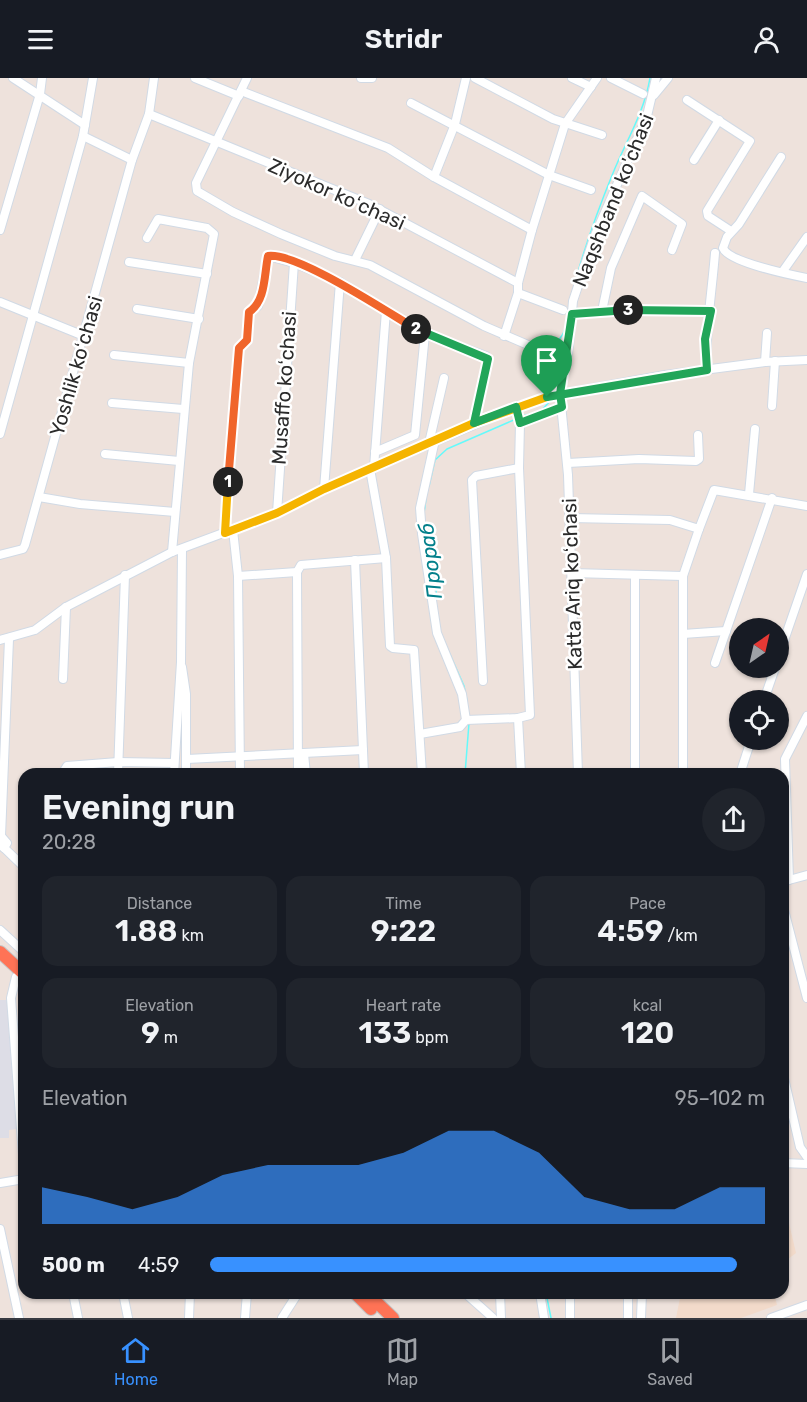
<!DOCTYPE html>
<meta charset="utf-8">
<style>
body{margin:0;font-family:Rubik,sans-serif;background:#20242c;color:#f1f3f6;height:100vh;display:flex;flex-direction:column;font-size:22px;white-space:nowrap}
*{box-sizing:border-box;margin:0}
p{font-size:20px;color:#9ea1a6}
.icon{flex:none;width:33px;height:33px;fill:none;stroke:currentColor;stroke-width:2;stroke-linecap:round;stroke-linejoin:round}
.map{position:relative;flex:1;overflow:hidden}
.panel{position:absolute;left:18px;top:690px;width:771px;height:531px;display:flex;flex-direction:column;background:#171b24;border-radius:18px;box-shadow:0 2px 4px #0004}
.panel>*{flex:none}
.needle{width:39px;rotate:34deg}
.controls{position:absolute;left:729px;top:540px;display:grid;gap:12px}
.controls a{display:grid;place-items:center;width:60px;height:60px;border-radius:50%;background:#171b24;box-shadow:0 2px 4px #0004;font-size:30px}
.pin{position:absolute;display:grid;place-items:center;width:51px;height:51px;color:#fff;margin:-62px -26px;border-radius:50% 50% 50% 0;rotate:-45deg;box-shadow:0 0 6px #0007}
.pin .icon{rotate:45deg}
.km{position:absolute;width:30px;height:30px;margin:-15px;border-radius:50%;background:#222;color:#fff;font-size:16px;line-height:30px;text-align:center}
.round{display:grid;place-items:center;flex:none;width:63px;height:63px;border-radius:32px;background:#20242c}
.headline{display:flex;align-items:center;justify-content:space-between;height:102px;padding:0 24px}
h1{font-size:33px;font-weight:600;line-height:45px}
.stats{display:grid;grid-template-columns:repeat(3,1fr);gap:9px;height:102px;padding:6px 24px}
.stats div{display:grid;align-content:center;border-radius:15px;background:#20242c;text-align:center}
.stats b{font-size:30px;font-weight:600}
.stats small{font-size:16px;font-weight:400}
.stats p{font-size:16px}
.chart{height:168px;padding:12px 24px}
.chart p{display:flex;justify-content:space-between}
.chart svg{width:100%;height:108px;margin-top:6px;fill:#3891ff;opacity:.7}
ul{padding:0 24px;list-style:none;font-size:20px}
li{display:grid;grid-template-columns:96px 72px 1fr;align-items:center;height:45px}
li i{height:15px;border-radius:8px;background:#3891ff}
header{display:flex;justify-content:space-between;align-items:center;height:78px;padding:0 24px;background:#171b24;font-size:27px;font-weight:600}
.tab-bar{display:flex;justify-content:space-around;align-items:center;height:84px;border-top:2px solid #363941;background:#171b24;font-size:16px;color:#9ea1a6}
.tab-bar a{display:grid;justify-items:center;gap:3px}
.tab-bar .active{color:#3891ff}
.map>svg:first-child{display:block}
</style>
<header><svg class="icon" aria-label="menu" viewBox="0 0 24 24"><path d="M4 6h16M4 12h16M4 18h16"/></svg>Stridr<svg class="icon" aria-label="person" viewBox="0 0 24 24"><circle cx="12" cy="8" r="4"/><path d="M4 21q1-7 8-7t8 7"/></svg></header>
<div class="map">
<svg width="807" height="1240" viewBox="0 0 807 1240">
<rect width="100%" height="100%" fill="#eee2dc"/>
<path fill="#dddde6" d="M 0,922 L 9,922 L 17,1051 L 9,1052 L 9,1060 L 0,1060 Z"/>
<g fill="#f2daca">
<path d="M 783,1119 L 796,1175 L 783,1185 Z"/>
<path d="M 681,1215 L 774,1215 L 777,1227 L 741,1240 L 676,1240 Z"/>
</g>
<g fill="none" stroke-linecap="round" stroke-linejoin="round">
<g stroke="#65fafb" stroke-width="1.5">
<path d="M 576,201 C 586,165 599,129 613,95 C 626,63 644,35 650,0"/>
<path d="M 568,239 L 570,223"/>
<path d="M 546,280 L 563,256 L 568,243"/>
<path d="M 549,305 L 551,315"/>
<path d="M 523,338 L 541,333 L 551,322"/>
<path d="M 429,408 L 435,382 L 447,371 L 516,341"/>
<path d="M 424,435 L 426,421"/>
<path d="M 425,445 L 436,506 L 436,523"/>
<path d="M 444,563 L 464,608 L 467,623"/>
<path d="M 465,696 L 469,645"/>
<path d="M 546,1215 L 551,1240"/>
</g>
<defs>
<g id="minor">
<path d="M 13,0 L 85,47"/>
<path d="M 195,0 L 239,18"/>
<path d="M 247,0 L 196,105 L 197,113 L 233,134 L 281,156 L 335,178 L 370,187 L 484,248 L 542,273 L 547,319"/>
<path d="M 361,0 L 372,0"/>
<path d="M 475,0 L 553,41 L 602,57"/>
<path d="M 572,0 L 591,9"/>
<path d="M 611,0 L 643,16"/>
<path d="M 241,13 L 388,70 L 434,99 L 532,152 L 565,46 L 597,0"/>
<path d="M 654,17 L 668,0"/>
<path d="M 687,22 L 750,63 L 707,133 L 708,138 L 731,153"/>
<path d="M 411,25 L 549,97 L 591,112"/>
<path d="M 149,36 L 369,126 L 518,205"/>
<path d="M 83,58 L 132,82"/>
<path d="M 781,79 L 739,146 L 727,159 L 723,170 C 728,184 791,197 807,200"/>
<path d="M 694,82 L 719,42"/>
<path d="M 434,99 L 455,46 L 466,0"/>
<path d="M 0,152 L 40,16 L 42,0"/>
<path d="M 532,152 L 518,205 L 518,215 L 563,232"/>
<path d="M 147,160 L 158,141 L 207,150 L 214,156 L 189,285 L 172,474"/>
<path d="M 355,182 L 380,131"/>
<path d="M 129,184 L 207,196"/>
<path d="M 783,193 L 807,159"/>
<path d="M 0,224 L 84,258"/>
<path d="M 137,231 L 199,241"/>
<path d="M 602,233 L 611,190 L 642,118 L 682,146 L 672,172"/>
<path d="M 572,236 L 619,232 L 711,233"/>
<path d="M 504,258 L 518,215"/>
<path d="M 114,277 L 189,285"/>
<path d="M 765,284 L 767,255"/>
<path d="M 707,292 C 705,253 712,214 715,175"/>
<path d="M 112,325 L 183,331"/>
<path d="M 772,328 L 775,283"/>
<path d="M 520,345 L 562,329"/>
<path d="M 0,356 L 83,58 L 93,0"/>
<path d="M 429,365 L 444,300"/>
<path d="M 375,374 L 415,357 L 425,256"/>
<path d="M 105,376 L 179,383"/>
<path d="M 568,385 L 639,381 L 696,383 L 699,381 L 698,357"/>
<path d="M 374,389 L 386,233"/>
<path d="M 370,391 L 386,480 L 390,568 L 393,570 L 414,572 L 422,696"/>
<path d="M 324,411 L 340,204"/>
<path d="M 749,416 L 755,351"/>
<path d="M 39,419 L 80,426 L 175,434"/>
<path d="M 277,435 L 294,185"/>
<path d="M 570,440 L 670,442 L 699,451 L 714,412 L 807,428"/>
<path d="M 233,452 L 238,498"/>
<path d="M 225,455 L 239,270 L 247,262 L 249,234 L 258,228 L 268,178 L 294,185 L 340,204 L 425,256 L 486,278 L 488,281 L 474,345"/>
<path d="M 0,477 L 23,471 L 25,467 L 132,82 L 149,36 L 154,0"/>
<path d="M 355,482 L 364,696"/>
<path d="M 297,494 L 298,696"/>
<path d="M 572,495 L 683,498"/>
<path d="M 635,497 L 635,696"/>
<path d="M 683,556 L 726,553"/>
<path d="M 0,562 L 35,552 L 66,529 L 172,474 L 277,435 L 324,411 L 516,329 L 560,316 L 665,297 L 765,284 L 807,282"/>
<path d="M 778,580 L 807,496"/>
<path d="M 715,585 L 772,420"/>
<path d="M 182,589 L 186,616 L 186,696"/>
<path d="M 63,601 L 66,529"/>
<path d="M 483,603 L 472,402 L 476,398 L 519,390"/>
<path d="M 764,622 L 775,590"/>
<path d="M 518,640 L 521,696"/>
<path d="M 466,642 L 518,640 L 530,637 L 519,390 L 520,345 L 516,329"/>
<path d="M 420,656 L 460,649 L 466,642 L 462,616 L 437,555 L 422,456 L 420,430 L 435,362"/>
<path d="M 304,676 L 306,696"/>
<path d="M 187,681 L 363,672"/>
<path d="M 62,696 L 67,688 L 118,684 L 174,685"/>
<path d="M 118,696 L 125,497"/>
<path d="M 174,696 L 181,584 L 182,471"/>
<path d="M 240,696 L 238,498 L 297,494 L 301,487 L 386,480"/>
<path d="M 578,696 L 568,397 L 560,316 L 569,268 L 573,223 L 595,157 L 647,38 L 656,0"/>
<path d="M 683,696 L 683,498 L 699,451"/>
<path d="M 740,696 L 751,662"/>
<path d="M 0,766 L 24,789"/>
<path d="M 4,770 L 7,765 L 1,758 L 9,561"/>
<path d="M 789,802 L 807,797"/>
<path d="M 783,804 L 789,802 L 785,681 L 807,638"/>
<path d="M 783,828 L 807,920"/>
<path d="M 0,852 L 24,874"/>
<path d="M 16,899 L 11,920 L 24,1090"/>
<path d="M 783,996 L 800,1069 L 807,1079"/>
<path d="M 783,1085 L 807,1086"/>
<path d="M 0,1105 L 24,1101"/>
<path d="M 0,1151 L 19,1240"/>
<path d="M 73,1215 L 78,1240"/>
<path d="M 123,1215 L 128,1240"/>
<path d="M 465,1215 L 493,1240"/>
<path d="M 500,1215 L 501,1240"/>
<path d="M 540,1215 L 544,1240"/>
<path d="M 189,1240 L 190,1215"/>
<path d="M 245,1240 L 247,1215"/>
<path d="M 282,1240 L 298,1215"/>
<path d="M 570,1240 L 570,1215"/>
<path d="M 628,1240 L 628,1215"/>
<path d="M 641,1240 L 642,1215"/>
<path d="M 771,1240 L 807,1227"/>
</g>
<g id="highway">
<path d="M 0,874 L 24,896"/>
<path d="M 355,1215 L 371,1231"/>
<path d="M 367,1215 L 393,1240"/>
</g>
</defs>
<use href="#minor" stroke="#d1dae5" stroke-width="10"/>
<use href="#highway" stroke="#c4c4c4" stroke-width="14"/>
<use href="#minor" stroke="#fff" stroke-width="8"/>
<use href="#highway" stroke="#ff7356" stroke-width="12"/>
</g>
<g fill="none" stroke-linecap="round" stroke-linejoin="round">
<defs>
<path id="split-1" d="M 228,404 L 225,455 L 277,435 L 324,411 L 474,345 L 547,319"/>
<path id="split-2" d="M 228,404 L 239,270 L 247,262 L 249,234 C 266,223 264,197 268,178 C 297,174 387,234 416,251"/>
<path id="split-3" d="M 416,251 L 488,281 L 474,345 L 516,329 L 520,345 L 562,329 L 560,316 L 572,236 L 628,232"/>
<path id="split-4" d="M 547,319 L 707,292 L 705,261 L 711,233 L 628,232"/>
</defs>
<use href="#split-1" stroke="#fff" stroke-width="12"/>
<use href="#split-2" stroke="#fff" stroke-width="12"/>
<use href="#split-3" stroke="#fff" stroke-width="12"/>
<use href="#split-4" stroke="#fff" stroke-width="12"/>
<use href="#split-1" stroke="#f5b400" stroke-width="8"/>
<use href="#split-2" stroke="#f0652b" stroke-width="8"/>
<use href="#split-3" stroke="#22a559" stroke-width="8"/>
<use href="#split-4" stroke="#22a559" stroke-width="8"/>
</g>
<g text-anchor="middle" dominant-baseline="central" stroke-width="5" stroke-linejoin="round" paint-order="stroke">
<g font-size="20" fill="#2b2b2b" stroke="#fff">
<text transform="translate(337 116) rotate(24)">Ziyokor koʻchasi</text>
<text transform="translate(613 122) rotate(-68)">Naqshband ko'chasi</text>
<text transform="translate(76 288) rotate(-74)">Yoshlik koʻchasi</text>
<text transform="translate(284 310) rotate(-86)">Musaffo koʻchasi</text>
<text transform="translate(572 506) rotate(-92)">Katta Ariq koʻchasi</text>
</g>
<g font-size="21" font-style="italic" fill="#03808b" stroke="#fff">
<text transform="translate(430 483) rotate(-97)">Прораб</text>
</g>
</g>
</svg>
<div class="controls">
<a><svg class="needle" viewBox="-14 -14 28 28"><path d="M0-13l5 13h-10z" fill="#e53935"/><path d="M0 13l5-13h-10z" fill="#9ea1a6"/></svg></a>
<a><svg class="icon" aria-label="locate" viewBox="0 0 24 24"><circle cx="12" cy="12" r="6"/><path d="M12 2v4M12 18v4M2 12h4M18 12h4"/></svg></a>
</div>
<div class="pin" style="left:547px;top:319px;background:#1e9e55"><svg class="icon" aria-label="arrive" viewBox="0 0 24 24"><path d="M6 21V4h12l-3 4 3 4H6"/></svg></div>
<b class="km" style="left:228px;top:404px">1</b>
<b class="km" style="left:416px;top:251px">2</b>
<b class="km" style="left:628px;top:232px">3</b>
<section class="panel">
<div class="headline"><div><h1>Evening run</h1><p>20:28</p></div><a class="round"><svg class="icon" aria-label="share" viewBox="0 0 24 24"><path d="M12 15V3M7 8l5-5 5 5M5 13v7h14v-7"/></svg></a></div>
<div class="stats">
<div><p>Distance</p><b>1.88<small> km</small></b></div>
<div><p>Time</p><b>9:22</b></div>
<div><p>Pace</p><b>4:59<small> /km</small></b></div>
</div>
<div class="stats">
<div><p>Elevation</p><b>9<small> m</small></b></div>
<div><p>Heart rate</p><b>133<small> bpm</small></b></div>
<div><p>kcal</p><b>120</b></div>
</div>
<div class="chart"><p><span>Elevation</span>95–102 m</p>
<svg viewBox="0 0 160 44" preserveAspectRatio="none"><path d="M0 44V29L10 33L20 38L30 33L40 24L50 20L60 20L70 20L80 15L90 6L100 6L110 15L120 33L130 38L140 38L150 29L160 29V44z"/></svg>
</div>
<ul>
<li><b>500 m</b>4:59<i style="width:95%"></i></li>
</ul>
</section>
</div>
<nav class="tab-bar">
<a class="active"><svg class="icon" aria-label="home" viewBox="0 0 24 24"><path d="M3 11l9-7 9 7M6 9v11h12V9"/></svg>Home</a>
<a><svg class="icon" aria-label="map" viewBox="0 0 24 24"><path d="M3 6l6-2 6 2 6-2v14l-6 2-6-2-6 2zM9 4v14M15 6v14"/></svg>Map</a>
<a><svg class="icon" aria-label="saved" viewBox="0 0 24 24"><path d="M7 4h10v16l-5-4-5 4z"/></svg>Saved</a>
</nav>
